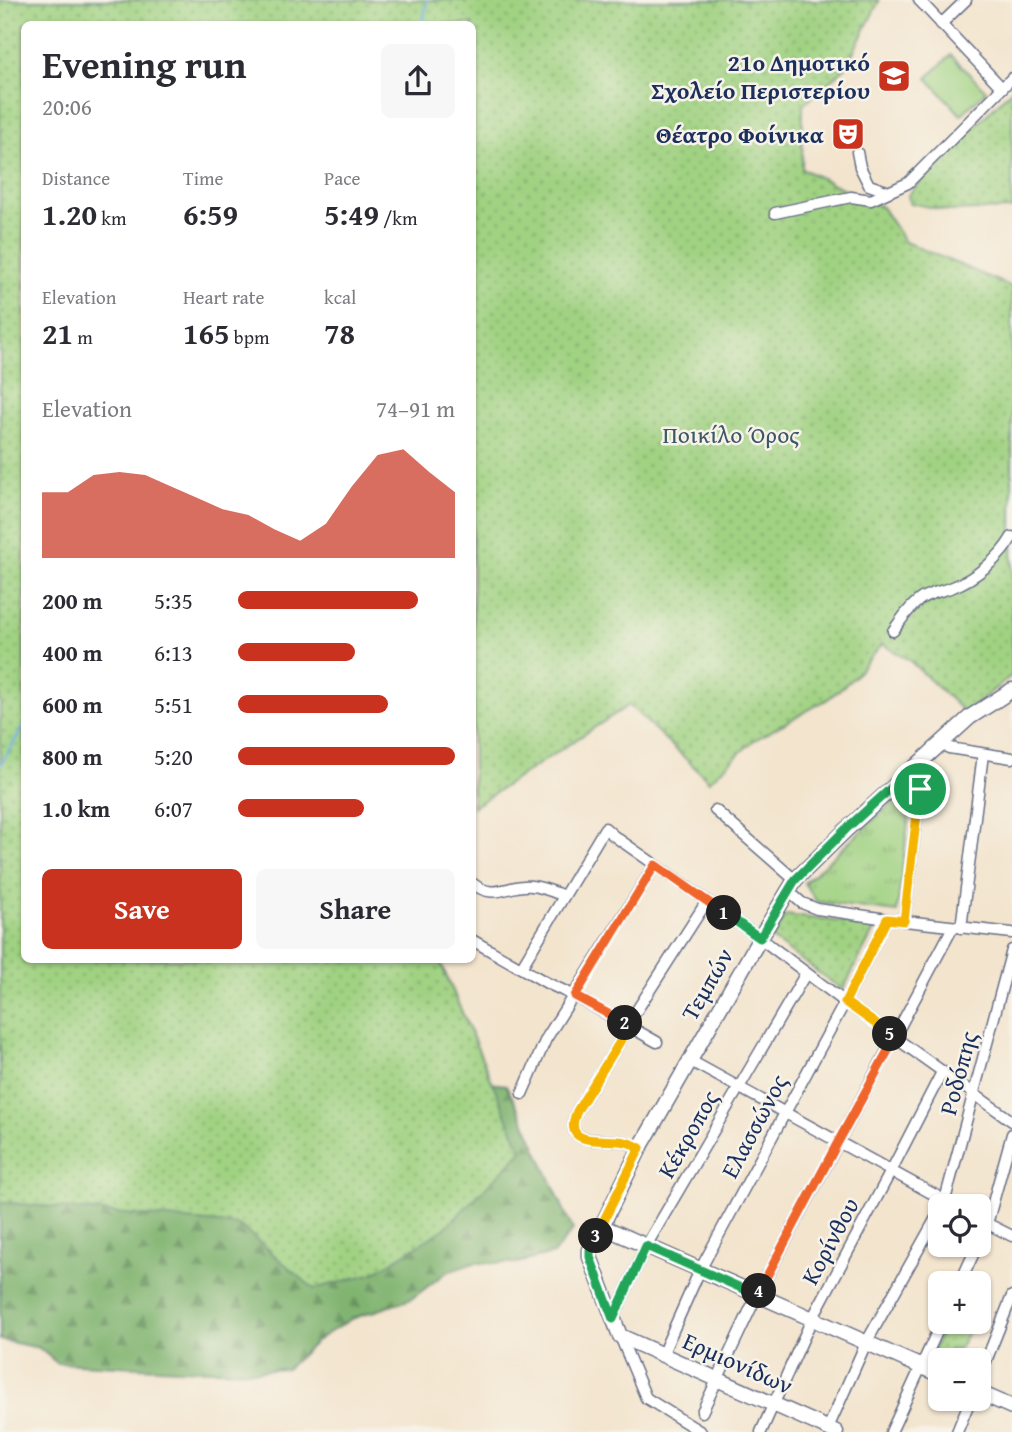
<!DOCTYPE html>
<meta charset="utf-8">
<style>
body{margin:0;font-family:"Gentium Book Plus",serif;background:#f7f7f7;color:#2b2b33;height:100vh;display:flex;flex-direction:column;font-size:26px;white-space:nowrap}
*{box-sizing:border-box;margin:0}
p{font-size:23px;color:#7c7c81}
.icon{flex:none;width:38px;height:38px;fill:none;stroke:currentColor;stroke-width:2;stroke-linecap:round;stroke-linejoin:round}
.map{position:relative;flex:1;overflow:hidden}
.sheet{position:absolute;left:21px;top:21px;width:455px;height:942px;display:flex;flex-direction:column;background:#fff;border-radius:10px;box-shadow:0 2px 5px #0004}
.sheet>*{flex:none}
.buttons{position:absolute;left:928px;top:1194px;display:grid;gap:14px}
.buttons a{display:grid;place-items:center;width:63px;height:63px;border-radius:10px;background:#fff;box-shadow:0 2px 5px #0004;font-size:35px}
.pin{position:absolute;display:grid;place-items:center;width:60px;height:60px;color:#fff;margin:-30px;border:4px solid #fff;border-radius:50%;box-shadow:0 2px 7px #0007}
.km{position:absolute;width:35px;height:35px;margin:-18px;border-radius:50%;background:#222;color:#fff;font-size:19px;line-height:35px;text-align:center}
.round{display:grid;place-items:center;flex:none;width:74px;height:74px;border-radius:10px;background:#f7f7f7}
.summary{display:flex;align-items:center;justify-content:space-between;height:119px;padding:0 21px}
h1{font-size:38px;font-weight:700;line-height:52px}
.figures{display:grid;grid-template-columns:repeat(3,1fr);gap:10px;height:119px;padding:7px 21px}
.figures div{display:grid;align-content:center}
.figures b{font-size:30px;font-weight:700}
.figures small{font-size:19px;font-weight:400}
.figures p{font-size:19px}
.chart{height:196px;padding:14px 21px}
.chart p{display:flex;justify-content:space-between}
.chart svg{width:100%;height:126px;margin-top:7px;fill:#c8321e;opacity:.7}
.cta{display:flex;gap:14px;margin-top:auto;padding:14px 21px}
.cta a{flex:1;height:80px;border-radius:10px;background:#c8321e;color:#fff;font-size:28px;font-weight:700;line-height:80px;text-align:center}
.cta a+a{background:#f7f7f7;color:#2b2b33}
ul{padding:0 21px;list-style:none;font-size:23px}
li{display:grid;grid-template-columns:112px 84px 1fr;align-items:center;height:52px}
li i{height:18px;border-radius:9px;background:#c8321e}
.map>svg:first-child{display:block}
</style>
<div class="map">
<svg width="1012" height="1432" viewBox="0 0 1012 1432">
<defs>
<pattern id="grass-tufts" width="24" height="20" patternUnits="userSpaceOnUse" patternTransform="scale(1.75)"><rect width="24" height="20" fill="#a0d282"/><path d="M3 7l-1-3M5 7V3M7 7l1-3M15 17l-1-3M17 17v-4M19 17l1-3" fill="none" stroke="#82ab6e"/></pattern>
<pattern id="forest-firs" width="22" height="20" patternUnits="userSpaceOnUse" patternTransform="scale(1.75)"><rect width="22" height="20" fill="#80b470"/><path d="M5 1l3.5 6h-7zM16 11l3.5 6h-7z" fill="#68935f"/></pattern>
<pattern id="park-dots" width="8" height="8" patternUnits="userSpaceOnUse" patternTransform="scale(1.75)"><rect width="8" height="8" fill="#a0d282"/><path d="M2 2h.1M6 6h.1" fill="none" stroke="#82ab6e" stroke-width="1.8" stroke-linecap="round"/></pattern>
</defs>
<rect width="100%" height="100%" fill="#f7f3e8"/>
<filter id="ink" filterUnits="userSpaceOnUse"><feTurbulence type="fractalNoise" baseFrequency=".0143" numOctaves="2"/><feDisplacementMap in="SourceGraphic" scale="14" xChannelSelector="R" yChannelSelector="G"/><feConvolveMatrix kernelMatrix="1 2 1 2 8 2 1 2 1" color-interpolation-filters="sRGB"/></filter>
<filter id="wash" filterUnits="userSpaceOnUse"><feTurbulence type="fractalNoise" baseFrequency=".00686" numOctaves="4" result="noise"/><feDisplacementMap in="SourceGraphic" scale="28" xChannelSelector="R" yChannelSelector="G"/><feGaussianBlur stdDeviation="1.57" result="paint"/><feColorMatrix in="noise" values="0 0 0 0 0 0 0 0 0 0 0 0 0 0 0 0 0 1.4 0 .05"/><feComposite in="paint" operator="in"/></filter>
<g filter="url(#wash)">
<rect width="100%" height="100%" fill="#f3e4cd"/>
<path fill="url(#grass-tufts)" stroke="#5e8070" stroke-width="2" d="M 902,794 L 911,799 L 897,912 L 817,902 L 804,883 Z"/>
<path fill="url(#forest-firs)" stroke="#4e7267" stroke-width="2" d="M 0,781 L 24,959 L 461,1080 L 506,1085 L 523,1118 L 573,1230 L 553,1254 L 517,1263 L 474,1263 L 447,1272 L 411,1299 L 351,1319 L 319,1339 L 286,1369 L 251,1371 L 178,1369 L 57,1363 L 39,1348 L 0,1340 Z"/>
<g fill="url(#park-dots)" stroke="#5e8070" stroke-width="2">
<path d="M 0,0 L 878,0 L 879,1 L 846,67 L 803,105 L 802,169 L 882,207 L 905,242 L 1012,287 L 1012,675 L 965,713 L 909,660 L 882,644 L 853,678 L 828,699 L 753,741 L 709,781 L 629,705 L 473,807 L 472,24 L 24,24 L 24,959 L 439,959 L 522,1151 L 444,1229 L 374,1273 L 314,1289 L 239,1225 L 0,1202 Z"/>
<path d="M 1012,89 L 1012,209 L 948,211 L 910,203 L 908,195 L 920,182 Z"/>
<path d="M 786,915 L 876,926 L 843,990 L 772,939 Z"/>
<path d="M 946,1321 L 969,1321 L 972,1323 L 963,1342 L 957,1351 L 950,1349 L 946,1360 L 940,1360 L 940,1369 L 927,1364 Z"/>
</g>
<path fill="#a0d282" stroke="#5e8070" stroke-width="2" d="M 951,55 L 986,91 L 961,115 L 927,78 Z"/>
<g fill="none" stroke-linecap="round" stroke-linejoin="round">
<g stroke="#6bacdf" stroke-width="2.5">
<path d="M 423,24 L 427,0"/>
<path d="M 0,765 L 24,726"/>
</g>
</g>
</g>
<g filter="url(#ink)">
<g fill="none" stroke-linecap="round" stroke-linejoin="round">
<defs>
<g id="minor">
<path d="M 919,0 L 1002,88"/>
<path d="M 941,24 L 966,0"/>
<path d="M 857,152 L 860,167 L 869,185 L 886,191"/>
<path d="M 775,213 L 851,197 L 871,200 L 908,183 L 1012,78"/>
<path d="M 893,631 C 901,620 910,606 922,598 C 932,592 943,591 953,587 C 976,578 1000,558 1012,537"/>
<path d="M 941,744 L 949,748 L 1012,758"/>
<path d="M 715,810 L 795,880"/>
<path d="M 472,883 C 496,902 508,883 532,886 C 543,887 554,892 564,896"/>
<path d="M 787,890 L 802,903 L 817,909 L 887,919 L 1012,933"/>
<path d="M 904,921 L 920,789 L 919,779 L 912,769"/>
<path d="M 961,928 L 983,754"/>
<path d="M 472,940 L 547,983 L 575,996 L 657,1042"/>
<path d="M 521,968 L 605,828 L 614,836 L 760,938 L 845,1002 L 1012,1121"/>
<path d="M 689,1060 L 955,1206"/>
<path d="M 522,1094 L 546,1039 L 655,865"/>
<path d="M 640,1148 C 633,1145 627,1141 618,1141 C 597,1139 562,1146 577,1111 L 621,1040 L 628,1024 L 707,901"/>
<path d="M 942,1206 L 945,1200 L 1012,950"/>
<path d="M 978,1219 L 1012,1236"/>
<path d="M 978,1243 L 987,1224 L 1012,1134"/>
<path d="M 960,1283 L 978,1244"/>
<path d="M 613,1319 L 646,1246 L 806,973"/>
<path d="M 620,1336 L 646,1398 L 701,1432"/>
<path d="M 662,1355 L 700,1270 L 845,1002 L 887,919"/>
<path d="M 978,1381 L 1012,1296"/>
<path d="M 702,1412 L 757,1295 L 953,927"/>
<path d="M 828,1428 L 866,1343 L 940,1211"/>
<path d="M 761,1432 L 812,1319 L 891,1171 L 942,1072"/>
<path d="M 891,1432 L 942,1321"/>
<path d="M 957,1432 L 971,1398"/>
</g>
<g id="tertiary">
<path d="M 601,1226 L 940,1375"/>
<path d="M 978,1392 L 1012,1407"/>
<path d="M 836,1432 L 620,1336 L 590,1257 L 590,1250 L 640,1148 L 760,938 L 795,880 L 847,829 L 970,717 L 1012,690"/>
</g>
</defs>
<use href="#minor" stroke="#676e85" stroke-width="13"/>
<use href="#tertiary" stroke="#676e85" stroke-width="17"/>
<use href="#minor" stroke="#fff" stroke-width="10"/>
<use href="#tertiary" stroke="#fff" stroke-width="14"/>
</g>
</g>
<g fill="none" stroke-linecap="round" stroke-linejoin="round" filter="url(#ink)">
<defs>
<path id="split-1" d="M 724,913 L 760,938 L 795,880 L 846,829 L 912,769 L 919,779 L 920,789"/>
<path id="split-2" d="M 625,1023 L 575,996 L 655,865 L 724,913"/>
<path id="split-3" d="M 596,1236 L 640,1148 C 633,1144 627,1141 618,1141 C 597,1139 562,1146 577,1111 L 621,1040 L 628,1024 L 625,1023"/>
<path id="split-4" d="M 596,1236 L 590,1250 L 590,1257 L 613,1319 L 646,1246 L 757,1295 L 759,1291"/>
<path id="split-5" d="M 759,1291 L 838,1142 L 895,1038 L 890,1034"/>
<path id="split-6" d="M 890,1034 L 845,1002 L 887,919 L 904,921 L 920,789"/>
</defs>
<use href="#split-1" stroke="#fff" stroke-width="14"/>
<use href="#split-2" stroke="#fff" stroke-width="14"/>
<use href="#split-3" stroke="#fff" stroke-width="14"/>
<use href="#split-4" stroke="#fff" stroke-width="14"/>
<use href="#split-5" stroke="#fff" stroke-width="14"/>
<use href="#split-6" stroke="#fff" stroke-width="14"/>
<use href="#split-1" stroke="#22a559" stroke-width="9"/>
<use href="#split-2" stroke="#f0652b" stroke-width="9"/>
<use href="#split-3" stroke="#f5b400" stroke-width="9"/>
<use href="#split-4" stroke="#22a559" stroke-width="9"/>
<use href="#split-5" stroke="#f0652b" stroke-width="9"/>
<use href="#split-6" stroke="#f5b400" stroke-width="9"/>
</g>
<defs>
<symbol id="school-square" viewBox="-11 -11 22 22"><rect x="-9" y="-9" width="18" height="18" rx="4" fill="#c8321e" stroke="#f7f3e8"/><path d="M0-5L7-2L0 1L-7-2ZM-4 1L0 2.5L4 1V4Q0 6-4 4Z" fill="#fff"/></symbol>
<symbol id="theatre-square" viewBox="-11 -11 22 22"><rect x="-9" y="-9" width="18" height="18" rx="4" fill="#c8321e" stroke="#f7f3e8"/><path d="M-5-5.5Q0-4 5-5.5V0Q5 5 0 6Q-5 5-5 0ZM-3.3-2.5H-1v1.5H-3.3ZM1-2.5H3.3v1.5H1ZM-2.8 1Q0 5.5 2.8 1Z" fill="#fff"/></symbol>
</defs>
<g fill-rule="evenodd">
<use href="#school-square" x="875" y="57" width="38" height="38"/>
<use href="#theatre-square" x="829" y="115" width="38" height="38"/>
</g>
<g text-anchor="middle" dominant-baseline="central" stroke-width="5" stroke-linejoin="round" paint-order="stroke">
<g font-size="24" font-weight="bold" fill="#1b2f5e" stroke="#f7f3e8" text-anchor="end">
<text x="870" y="62">21ο Δημοτικό<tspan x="870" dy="28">Σχολείο Περιστερίου</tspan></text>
<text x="824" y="134">Θέατρο Φοίνικα</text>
</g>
<g font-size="24" fill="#3c5867" stroke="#f7f3e8">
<text x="731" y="434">Ποικίλο Όρος</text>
</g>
<g font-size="24" fill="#1b2f5e" stroke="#f7f3e8">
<text transform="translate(707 984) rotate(-60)">Τεμπών</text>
<text transform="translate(958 1073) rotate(-75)">Ροδόπης</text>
<text transform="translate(754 1126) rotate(-62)">Ελασσώνος</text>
<text transform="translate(688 1134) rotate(-60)">Κέκροπος</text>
<text transform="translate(830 1241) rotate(-62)">Κορίνθου</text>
<text transform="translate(738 1363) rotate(24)">Ερμιονίδων</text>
</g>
</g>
</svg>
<div class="buttons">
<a><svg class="icon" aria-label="locate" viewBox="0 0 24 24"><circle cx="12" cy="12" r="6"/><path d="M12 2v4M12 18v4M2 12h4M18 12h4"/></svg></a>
<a>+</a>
<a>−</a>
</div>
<div class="pin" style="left:920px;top:789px;background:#1e9e55"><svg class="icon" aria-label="arrive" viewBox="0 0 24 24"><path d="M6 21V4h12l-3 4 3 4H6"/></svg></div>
<b class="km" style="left:724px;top:913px">1</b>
<b class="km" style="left:625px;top:1023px">2</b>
<b class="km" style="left:596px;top:1236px">3</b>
<b class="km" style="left:759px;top:1291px">4</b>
<b class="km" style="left:890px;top:1034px">5</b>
<section class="sheet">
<div class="summary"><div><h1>Evening run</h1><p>20:06</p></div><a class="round"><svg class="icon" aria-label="share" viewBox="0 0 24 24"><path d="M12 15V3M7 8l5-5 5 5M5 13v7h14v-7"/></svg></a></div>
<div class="figures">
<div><p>Distance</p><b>1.20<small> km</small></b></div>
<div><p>Time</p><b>6:59</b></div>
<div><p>Pace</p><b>5:49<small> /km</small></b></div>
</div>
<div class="figures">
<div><p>Elevation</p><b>21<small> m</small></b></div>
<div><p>Heart rate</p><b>165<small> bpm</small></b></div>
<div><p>kcal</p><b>78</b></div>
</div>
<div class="chart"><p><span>Elevation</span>74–91 m</p>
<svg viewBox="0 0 160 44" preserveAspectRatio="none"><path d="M0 44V21L10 21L20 15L30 14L40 15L50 19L60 23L70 27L80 29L90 34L100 38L110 32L120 19L130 8L140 6L150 14L160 21V44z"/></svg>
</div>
<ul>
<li><b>200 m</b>5:35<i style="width:83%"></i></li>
<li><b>400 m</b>6:13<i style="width:54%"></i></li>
<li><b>600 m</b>5:51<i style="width:69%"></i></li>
<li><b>800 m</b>5:20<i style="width:100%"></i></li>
<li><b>1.0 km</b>6:07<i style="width:58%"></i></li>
</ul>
<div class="cta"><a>Save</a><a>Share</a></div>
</section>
</div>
